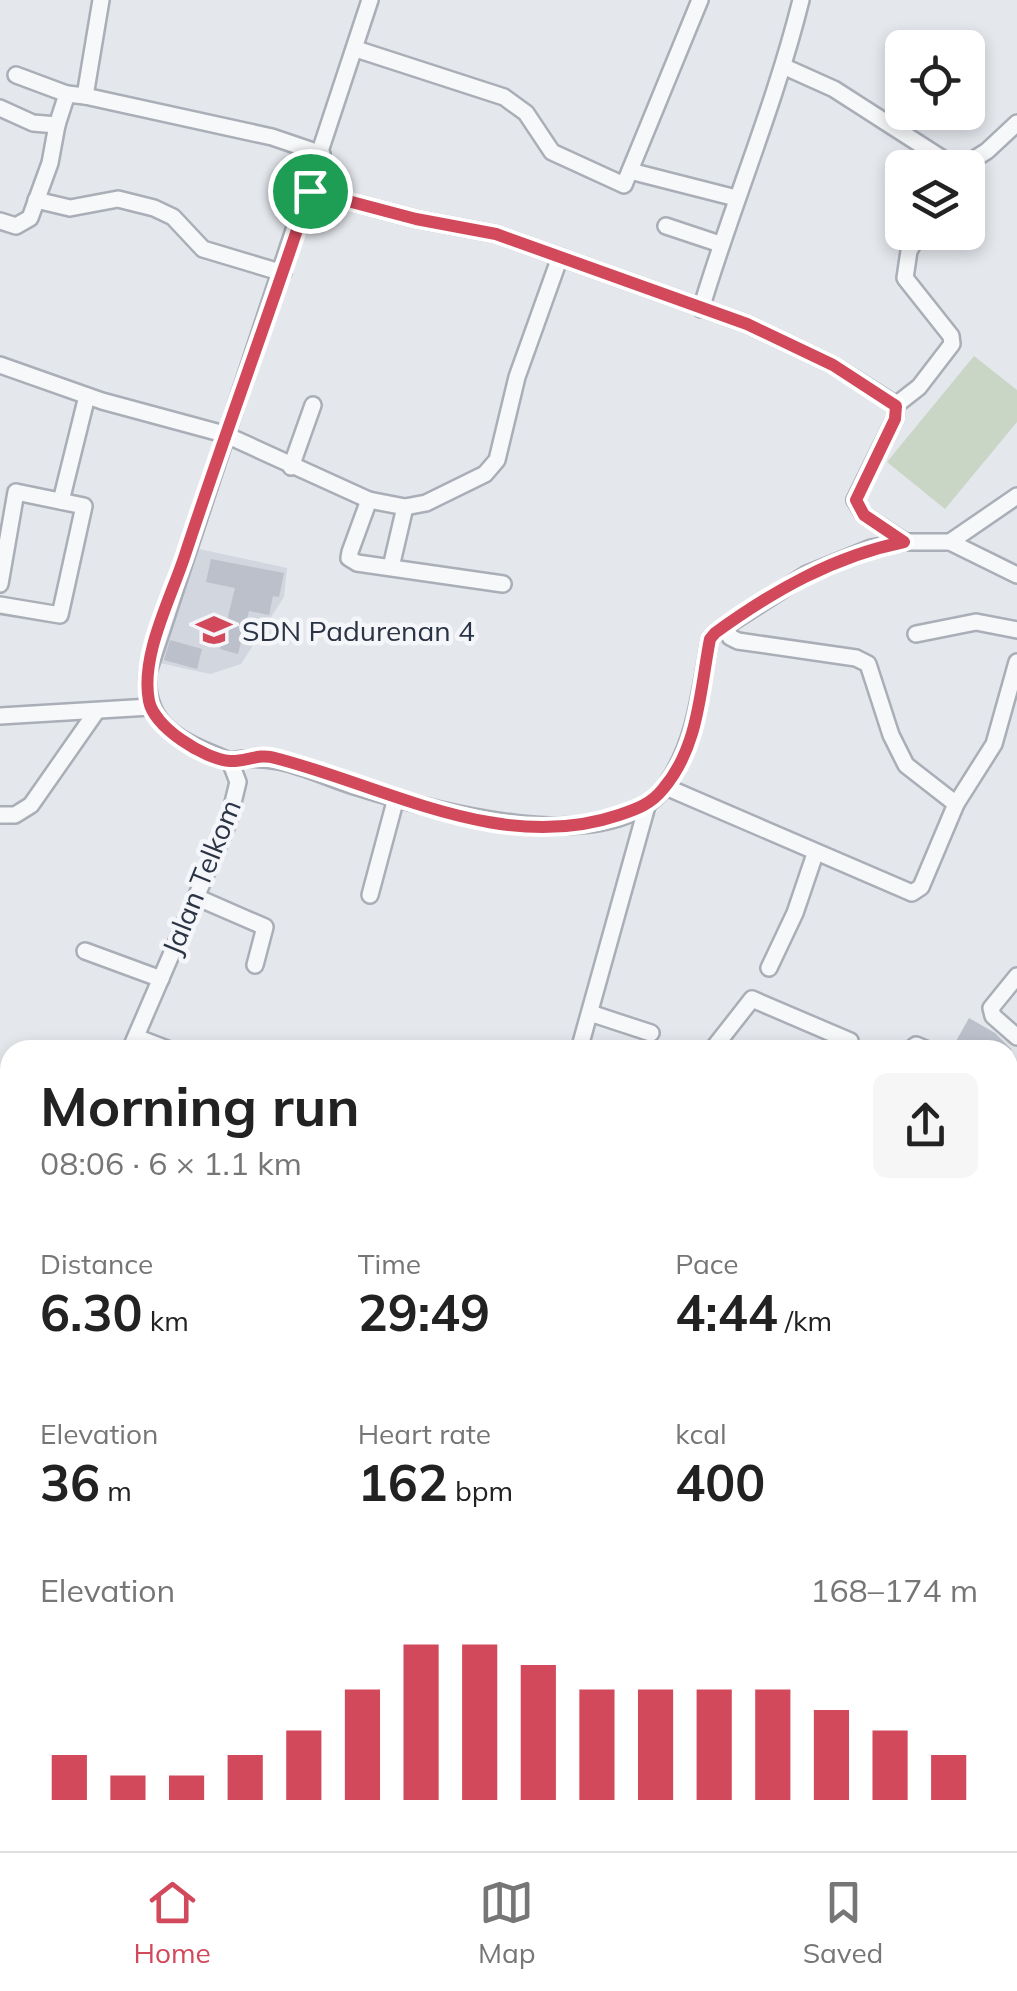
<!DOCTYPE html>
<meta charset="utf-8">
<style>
body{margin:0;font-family:Mulish,sans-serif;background:#f6f6f6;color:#222;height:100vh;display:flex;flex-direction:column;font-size:38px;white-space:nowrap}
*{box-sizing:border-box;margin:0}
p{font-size:32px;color:#767676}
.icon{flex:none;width:55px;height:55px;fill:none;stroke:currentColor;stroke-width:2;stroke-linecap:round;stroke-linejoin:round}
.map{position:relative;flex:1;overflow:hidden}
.panel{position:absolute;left:0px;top:1040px;width:1018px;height:812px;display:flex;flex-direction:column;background:#fff;border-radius:30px 30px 0 0;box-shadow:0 5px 15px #0003}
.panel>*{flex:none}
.fabs{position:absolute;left:885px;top:30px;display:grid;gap:20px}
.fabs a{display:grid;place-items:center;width:100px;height:100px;border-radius:15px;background:#fff;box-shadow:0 5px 15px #0003;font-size:50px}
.pin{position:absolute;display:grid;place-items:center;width:85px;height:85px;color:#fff;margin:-42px;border:5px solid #fff;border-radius:50%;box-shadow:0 2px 10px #0007}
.round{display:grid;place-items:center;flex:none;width:105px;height:105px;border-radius:15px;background:#f6f6f6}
.summary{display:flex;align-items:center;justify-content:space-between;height:170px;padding:0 40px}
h1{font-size:55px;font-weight:700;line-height:75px}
.stats{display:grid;grid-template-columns:repeat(3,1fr);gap:15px;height:170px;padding:10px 40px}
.stats div{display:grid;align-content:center}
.stats b{font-size:50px;font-weight:700}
.stats small{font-size:28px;font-weight:400}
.stats p{font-size:28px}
.chart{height:280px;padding:20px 40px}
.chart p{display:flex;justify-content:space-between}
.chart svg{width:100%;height:180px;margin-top:10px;stroke:#d1495b;stroke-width:6}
.dock{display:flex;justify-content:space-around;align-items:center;height:140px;border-top:2px solid #e0e0e0;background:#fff;font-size:28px;color:#767676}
.dock a{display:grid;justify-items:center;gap:5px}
.dock .active{color:#d1495b}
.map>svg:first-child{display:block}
</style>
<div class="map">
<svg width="1017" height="1851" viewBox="0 0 1017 1851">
<defs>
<pattern id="green-dots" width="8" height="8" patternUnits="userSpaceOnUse" patternTransform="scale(2.5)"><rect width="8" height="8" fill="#c9d6c5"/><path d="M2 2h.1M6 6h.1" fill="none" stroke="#adb8ab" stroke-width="1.8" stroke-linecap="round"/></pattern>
</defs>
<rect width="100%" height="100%" fill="#e4e7ec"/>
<path fill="#d2d6de" d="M 190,547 L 287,568 L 284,597 L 241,664 L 210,674 L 155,662 Z"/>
<path fill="url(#green-dots)" d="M 1008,1683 L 1017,1685 L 1017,1810 L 1008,1803 Z"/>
<path fill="#c9d6c5" d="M 974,356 L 1017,390 L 1017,422 L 945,509 L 887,462 Z"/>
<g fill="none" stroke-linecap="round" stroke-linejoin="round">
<g stroke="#9fb4cc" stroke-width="25">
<path d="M 1008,1644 L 1017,1634"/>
<path d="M 1008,1812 L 1017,1819"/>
</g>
</g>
<g fill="#bbc0ca">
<path d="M 211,559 L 284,573 L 279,597 L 273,596 L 269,615 L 249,611 L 238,654 L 220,649 L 235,588 L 206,582 Z"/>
<path d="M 170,640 L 202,649 L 197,669 L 164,660 Z"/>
<path d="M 969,1018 L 995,1033 L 1012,1050 L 951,1050 Z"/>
</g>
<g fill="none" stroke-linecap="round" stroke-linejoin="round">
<defs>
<g id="minor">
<path d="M 356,49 L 504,97 L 526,113 L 552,152 L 624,185 L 700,0"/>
<path d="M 785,67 L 834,89 L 957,168"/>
<path d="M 16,75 L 67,94"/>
<path d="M 85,96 L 101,0"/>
<path d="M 0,108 L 33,123 L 57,125 L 67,94 L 85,96 L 272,137 L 322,154"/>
<path d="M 960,168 L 987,151 L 1017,123"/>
<path d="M 630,171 L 736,198"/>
<path d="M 310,191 L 416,219 L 496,234 L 747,324 L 833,365 L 896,405 L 895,419 L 855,500 L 864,515 L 905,542"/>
<path d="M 36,200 L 70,208 L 118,199 L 154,208 L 173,217 L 203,249 L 283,273"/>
<path d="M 0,221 L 16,226 L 30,218 L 50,163 L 57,125"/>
<path d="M 666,226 L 720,244"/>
<path d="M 701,309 C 732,205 775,105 801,0"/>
<path d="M 0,365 L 102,401 L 224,434 L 369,500 L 405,507 L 426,503 L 485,474 L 497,460 L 517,377 L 560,257"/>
<path d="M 896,405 L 919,387 L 952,344 L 951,336 L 905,278 L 909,251 L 920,232"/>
<path d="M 291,467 L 313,405"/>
<path d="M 369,500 L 350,552 L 349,558 L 357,563 L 503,584"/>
<path d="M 61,501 L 87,396"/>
<path d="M 950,542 L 1017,575"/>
<path d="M 391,567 L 405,507"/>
<path d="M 0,584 L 16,492 L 84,506 L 60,615 L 0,605"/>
<path d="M 726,625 L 730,637 L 738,641 L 856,658 L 868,664 L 891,735 L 906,765 L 956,804"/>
<path d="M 916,634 L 976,622 L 1017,630"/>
<path d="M 0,716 L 150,707"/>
<path d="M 230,761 C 276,751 311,772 354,786 C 427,809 614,864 667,784 C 697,739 700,691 710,639 L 715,633 L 807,574 L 871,548 L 905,542 L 950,542 L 1017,496"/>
<path d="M 666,787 L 912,893 L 921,887 L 956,804 L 994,744 L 1017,662"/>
<path d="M 0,815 L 15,815 L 31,805 L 96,712"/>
<path d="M 370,895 L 396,798"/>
<path d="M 196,897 L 265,927 L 255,965"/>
<path d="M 85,951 L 161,979"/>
<path d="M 769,968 L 795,913 L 815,854"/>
<path d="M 1017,976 L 991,1008 L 993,1016 L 1017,1037"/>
<path d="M 590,1013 L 651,1033"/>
<path d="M 136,1037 L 170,1050"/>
<path d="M 130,1050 L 228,823 L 238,782 L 230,761 C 185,743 143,728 148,672 L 370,0"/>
<path d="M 579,1050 L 647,806"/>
<path d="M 712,1050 L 752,999 L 850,1041 L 850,1050"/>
<path d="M 910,1050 L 916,1045 L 928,1050"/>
<path d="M 1008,1121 L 1017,1129"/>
<path d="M 0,1135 L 10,1139"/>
<path d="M 1008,1202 L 1017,1210"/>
<path d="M 1008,1301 L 1017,1310"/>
<path d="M 1008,1357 L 1017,1346"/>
<path d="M 1008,1392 L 1017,1400"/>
<path d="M 1008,1467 L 1017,1456"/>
<path d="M 0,1495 L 10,1472"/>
<path d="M 0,1569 L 10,1576"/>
<path d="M 1008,1592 L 1017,1580"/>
<path d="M 1008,1658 L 1017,1660"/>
</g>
</defs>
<use href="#minor" stroke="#a9aeb7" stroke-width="20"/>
<g stroke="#c2c5cb" stroke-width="2.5" stroke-dasharray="8 8" stroke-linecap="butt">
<path d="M 354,1842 L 372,1851"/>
<path d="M 486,1842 L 501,1851"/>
<path d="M 678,1842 L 710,1851"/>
<path d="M 816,1842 L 834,1851"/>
<path d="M 884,1845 L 896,1851"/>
<path d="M 83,1851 L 85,1847 L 102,1851"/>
<path d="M 140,1851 L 142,1842"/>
<path d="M 235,1851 L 237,1842"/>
<path d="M 248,1851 L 249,1842"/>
<path d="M 332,1851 L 336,1842"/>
<path d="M 435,1851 L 440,1842"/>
<path d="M 590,1851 L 596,1842"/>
<path d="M 673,1851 L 676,1842"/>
<path d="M 733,1851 L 736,1842"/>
<path d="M 808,1851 L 812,1842"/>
<path d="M 880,1851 L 885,1842"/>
<path d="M 936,1851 L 941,1842"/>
<path d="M 993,1851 L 998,1842"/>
</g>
<use href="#minor" stroke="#f7f8fa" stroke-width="15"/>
</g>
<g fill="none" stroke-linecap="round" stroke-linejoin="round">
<defs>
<path id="route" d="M 310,191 L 416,219 L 496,234 L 747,324 L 833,365 L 896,406 L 895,419 L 856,500 L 864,515 L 904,542 C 834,556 773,591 715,633 L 710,639 C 700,690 699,747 663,789 C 651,804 637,809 619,815 C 502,855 385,786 275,758 C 259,753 245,762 230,761 C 204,759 154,727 149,701 C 140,656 171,598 185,555 C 225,433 270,313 310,191 Z"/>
</defs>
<use href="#route" stroke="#fff" stroke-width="20"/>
<use href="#route" stroke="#d1495b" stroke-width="12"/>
</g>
<defs>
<symbol id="school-bare" viewBox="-9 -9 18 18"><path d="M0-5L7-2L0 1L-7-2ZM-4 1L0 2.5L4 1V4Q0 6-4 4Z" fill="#d1495b" stroke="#f4f6f9" stroke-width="2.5" paint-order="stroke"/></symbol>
</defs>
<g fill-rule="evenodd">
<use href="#school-bare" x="189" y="605" width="50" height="50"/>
</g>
<g text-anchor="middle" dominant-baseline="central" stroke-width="9" stroke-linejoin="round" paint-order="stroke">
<g font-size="28" fill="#2b3445" stroke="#f4f6f9" text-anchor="start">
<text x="242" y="630">SDN Padurenan 4</text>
</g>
<g font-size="28" fill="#2b3445" stroke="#f4f6f9">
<text transform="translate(201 877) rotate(-68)">Jalan Telkom</text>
</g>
</g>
</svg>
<div class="fabs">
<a><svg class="icon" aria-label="locate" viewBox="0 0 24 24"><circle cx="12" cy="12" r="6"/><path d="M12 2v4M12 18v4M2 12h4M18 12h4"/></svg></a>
<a><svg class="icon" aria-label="layers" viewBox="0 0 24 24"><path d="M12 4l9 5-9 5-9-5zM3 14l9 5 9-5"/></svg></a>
</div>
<div class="pin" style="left:310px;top:191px;background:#1e9e55"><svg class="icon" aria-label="arrive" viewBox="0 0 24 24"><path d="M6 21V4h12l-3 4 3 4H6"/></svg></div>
<section class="panel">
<div class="summary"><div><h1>Morning run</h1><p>08:06 · 6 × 1.1 km</p></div><a class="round"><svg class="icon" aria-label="share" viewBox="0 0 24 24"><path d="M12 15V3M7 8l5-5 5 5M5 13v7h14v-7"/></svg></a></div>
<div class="stats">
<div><p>Distance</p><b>6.30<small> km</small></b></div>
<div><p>Time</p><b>29:49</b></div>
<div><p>Pace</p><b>4:44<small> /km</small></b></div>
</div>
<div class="stats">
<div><p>Elevation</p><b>36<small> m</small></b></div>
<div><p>Heart rate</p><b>162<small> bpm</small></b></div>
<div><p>kcal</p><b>400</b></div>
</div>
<div class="chart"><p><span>Elevation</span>168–174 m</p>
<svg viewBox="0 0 160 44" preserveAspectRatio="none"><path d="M5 44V33M15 44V38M25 44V38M35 44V33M45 44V27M55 44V17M65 44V6M75 44V6M85 44V11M95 44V17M105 44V17M115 44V17M125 44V17M135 44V22M145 44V27M155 44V33"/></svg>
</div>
</section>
</div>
<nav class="dock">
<a class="active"><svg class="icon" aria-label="home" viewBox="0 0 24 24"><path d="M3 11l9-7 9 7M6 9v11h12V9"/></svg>Home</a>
<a><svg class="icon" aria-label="map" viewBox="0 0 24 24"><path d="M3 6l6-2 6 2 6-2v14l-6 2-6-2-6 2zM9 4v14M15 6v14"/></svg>Map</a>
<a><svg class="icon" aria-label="saved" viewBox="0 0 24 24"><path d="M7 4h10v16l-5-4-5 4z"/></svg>Saved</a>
</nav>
